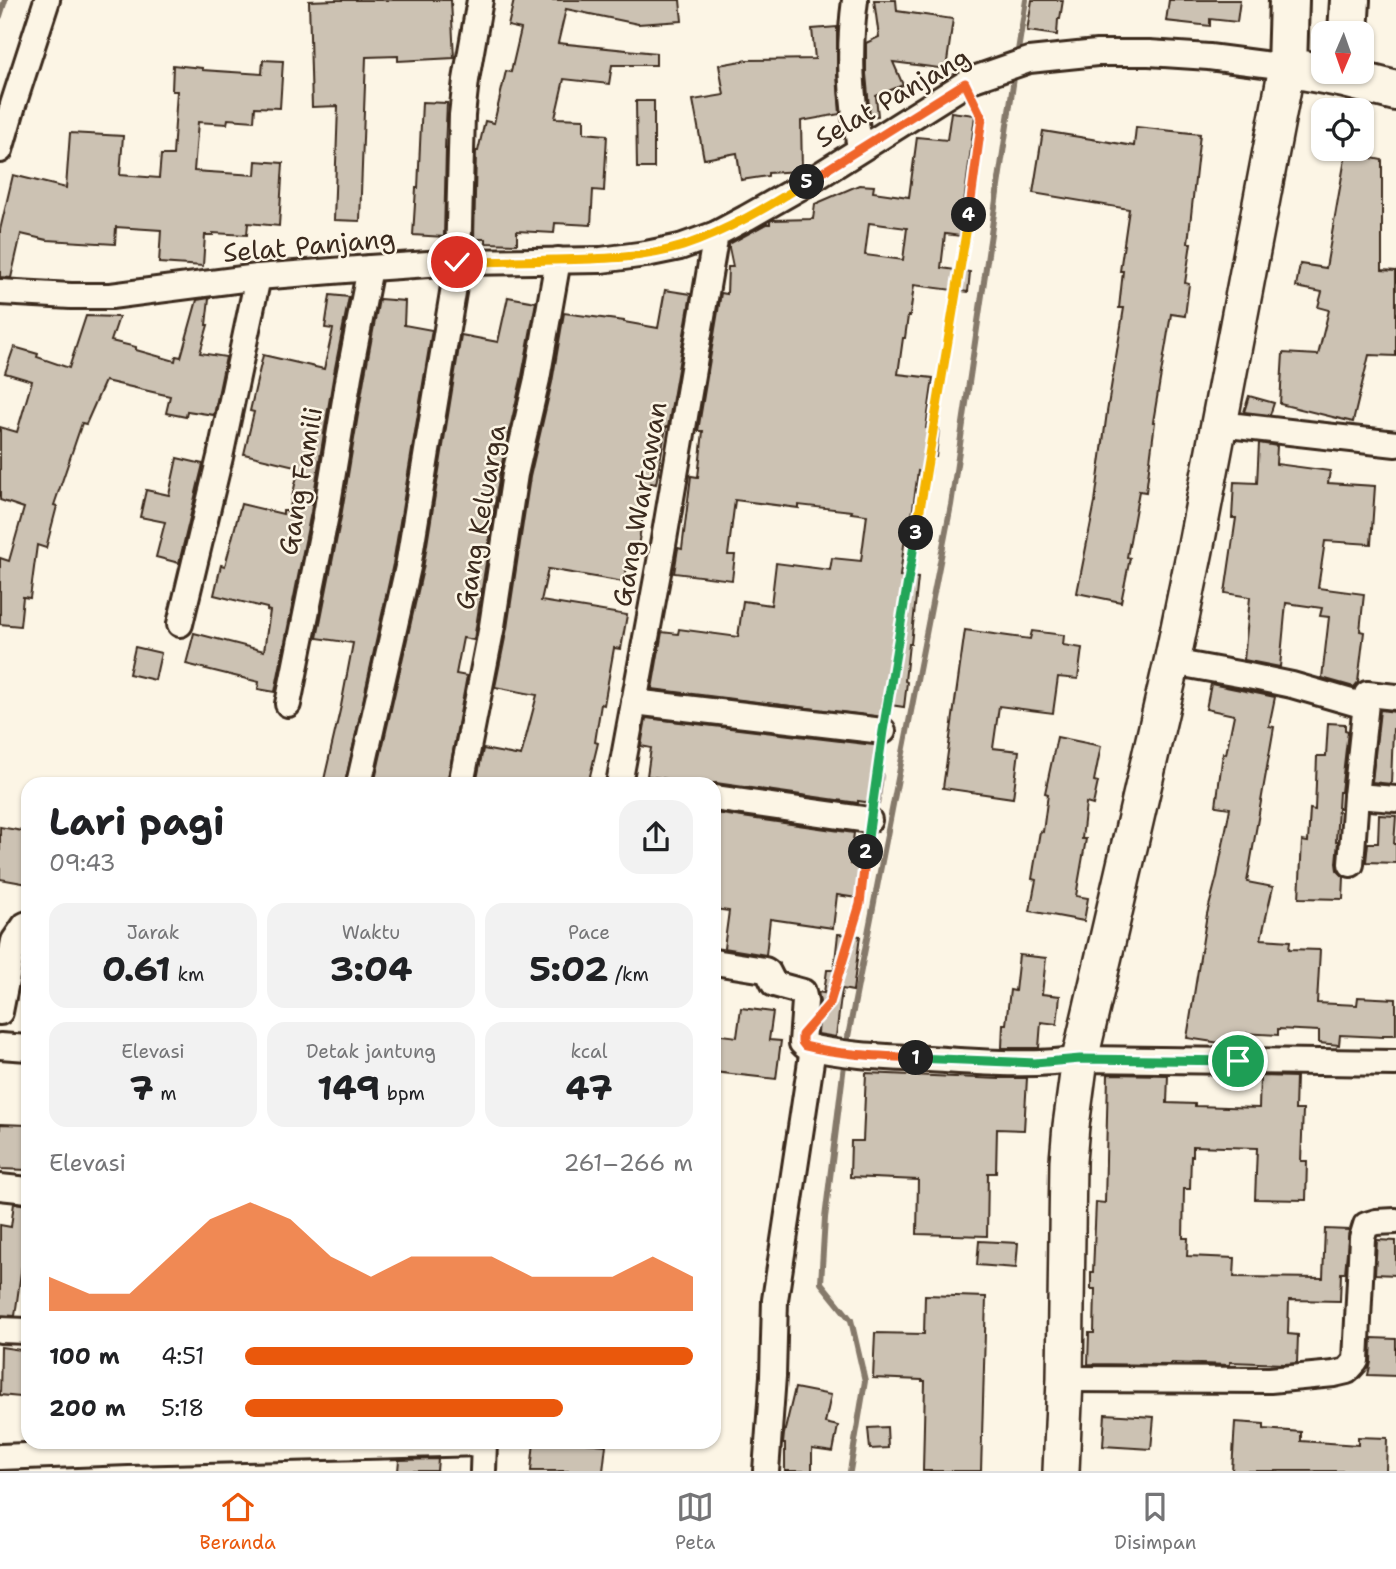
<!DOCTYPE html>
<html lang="id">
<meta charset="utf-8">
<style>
body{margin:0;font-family:"Shantell Sans",sans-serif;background:#f2f2f2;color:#202124;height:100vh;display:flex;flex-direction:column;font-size:26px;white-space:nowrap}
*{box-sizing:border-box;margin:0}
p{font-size:23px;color:#757577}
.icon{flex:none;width:38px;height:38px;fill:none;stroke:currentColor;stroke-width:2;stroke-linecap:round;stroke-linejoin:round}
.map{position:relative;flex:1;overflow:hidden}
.drawer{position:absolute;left:21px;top:777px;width:700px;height:672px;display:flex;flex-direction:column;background:#fff;border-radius:21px;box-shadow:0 2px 5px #0004}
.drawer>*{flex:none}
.needle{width:46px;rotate:182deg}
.controls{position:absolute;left:1311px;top:21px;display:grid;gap:14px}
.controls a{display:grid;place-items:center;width:63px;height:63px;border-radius:14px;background:#fff;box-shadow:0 2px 5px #0004;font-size:35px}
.pin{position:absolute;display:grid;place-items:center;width:60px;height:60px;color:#fff;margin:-30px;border:4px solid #fff;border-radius:50%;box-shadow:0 2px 7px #0007}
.km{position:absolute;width:35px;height:35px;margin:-18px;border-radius:50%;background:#222;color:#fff;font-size:19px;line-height:35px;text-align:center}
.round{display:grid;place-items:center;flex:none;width:74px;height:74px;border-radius:21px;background:#f2f2f2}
.headline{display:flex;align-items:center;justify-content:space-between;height:119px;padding:0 28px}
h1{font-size:38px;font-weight:700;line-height:52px}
.stats{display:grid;grid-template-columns:repeat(3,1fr);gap:10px;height:119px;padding:7px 28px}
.stats div{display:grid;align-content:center;border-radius:18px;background:#f2f2f2;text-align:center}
.stats b{font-size:35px;font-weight:700}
.stats small{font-size:19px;font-weight:400}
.stats p{font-size:19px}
.chart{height:196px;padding:14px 28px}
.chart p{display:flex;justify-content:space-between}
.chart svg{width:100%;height:126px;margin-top:7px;fill:#ea580c;opacity:.7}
ul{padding:0 28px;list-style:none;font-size:23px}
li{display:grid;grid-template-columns:112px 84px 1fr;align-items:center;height:52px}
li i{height:18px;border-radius:9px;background:#ea580c}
.tabs{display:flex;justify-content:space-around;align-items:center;height:98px;border-top:2px solid #e0e0e0;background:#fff;font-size:19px;color:#757577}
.tabs a{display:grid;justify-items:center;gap:4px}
.tabs .active{color:#ea580c}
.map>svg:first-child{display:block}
</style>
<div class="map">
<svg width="1396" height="1471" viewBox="0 0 1396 1471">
<rect width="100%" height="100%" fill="#fcf5e5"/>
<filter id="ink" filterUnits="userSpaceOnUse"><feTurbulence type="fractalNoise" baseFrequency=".0143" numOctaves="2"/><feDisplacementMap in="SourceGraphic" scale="14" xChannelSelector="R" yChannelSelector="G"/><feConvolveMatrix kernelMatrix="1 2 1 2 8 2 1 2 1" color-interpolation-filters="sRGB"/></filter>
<g filter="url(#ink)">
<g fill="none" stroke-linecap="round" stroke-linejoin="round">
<g stroke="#85796b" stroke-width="6">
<path d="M 0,16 L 5,0"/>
<path d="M 1017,57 L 1026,0"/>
<path d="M 846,1047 L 951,505 L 1015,71"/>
<path d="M 845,1057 L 825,1218 L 821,1283 L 851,1320 L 865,1381 L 850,1471"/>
</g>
</g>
<g fill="#ccc2b3" stroke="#3b2a1e" stroke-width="2" fill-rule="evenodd">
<path d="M 336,0 L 451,0 L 454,58 L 398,61 L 398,56 L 366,57 L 360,221 L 334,220 L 338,106 L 312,107 L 309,1 Z"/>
<path d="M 514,0 L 680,0 L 682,21 L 638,24 L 566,9 L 558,43 L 656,53 L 656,65 L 612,65 L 609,84 L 564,79 L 555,118 L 584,119 L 584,133 L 607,135 L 604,191 L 593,190 L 591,225 L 555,223 L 554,233 L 517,231 L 517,244 L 486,243 L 486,239 L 474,239 L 476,151 L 478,151 L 485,121 L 494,123 L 506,71 L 511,72 L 521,29 L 508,26 Z"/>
<path d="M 874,0 L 896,0 L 897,11 L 953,19 L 946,69 L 893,62 L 903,85 L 876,96 L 878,116 L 870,117 L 866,74 L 866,43 L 879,37 Z"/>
<path d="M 1032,0 L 1063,0 L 1060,19 L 1058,19 L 1057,35 L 1027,31 Z"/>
<path d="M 1169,0 L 1240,0 L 1237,22 L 1210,19 L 1210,26 L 1166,21 Z"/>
<path d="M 837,27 L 837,75 L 840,114 L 801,121 L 802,169 L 799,171 L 768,173 L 768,176 L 741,180 L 737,153 L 704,159 L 693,100 L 724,95 L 719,65 L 747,60 L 815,59 L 812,29 Z"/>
<path d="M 263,60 L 283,61 L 280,108 L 255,107 L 254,121 L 228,119 L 227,124 L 198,122 L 194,171 L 255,175 L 256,161 L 283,163 L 279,226 L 248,223 L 247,235 L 213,233 L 213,235 L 205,235 L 203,266 L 159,263 L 161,230 L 116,227 L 115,244 L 47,240 L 21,234 L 11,278 L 0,277 L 0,230 L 13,175 L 66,188 L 70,133 L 123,136 L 120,175 L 159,178 L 161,155 L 173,155 L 177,91 L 172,91 L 173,65 L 202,68 L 202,70 L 262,74 Z"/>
<path d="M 636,101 L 654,101 L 654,168 L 637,168 Z"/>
<path d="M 422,102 L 447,103 L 445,149 L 446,149 L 444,237 L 413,235 L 416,188 L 418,188 Z"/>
<path d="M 951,112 L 975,115 L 960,236 L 945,234 L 941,268 L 970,272 L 968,292 L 914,285 L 910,316 L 908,316 L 905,338 L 903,338 L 898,374 L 933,378 L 926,428 L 939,429 L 936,457 L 933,457 L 931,473 L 918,471 L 909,538 L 905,537 L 900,576 L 918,578 L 911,644 L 909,644 L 905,681 L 907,682 L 904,707 L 890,705 L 889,718 L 652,689 L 662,632 L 678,634 L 679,629 L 738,637 L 743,601 L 771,605 L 776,563 L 830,570 L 832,558 L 861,561 L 867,515 L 851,513 L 852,511 L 799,505 L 799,508 L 735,500 L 728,555 L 735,555 L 732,580 L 674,573 L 678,548 L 682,549 L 691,476 L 698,477 L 703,431 L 698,431 L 721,293 L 727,294 L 728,267 L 733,267 L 729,248 L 729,244 L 766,224 L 770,224 L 770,221 L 772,220 L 813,219 L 815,204 L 859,185 L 874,186 L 873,192 L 909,197 L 917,137 L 947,140 ZM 869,223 L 907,228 L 903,260 L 865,255 Z"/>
<path d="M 1136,127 L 1200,134 L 1188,243 L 1191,243 L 1185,283 L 1189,284 L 1185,316 L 1171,314 L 1153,422 L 1155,422 L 1146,492 L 1139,491 L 1127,557 L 1130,558 L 1121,602 L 1077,593 L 1095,502 L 1107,412 L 1124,308 L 1119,308 L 1123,271 L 1120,271 L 1129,209 L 1033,193 L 1043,131 L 1134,146 Z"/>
<path d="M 1346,153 L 1382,160 L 1382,270 L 1396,271 L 1396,356 L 1369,355 L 1353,422 L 1280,404 L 1283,353 L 1318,355 L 1329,310 L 1318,307 L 1322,292 L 1296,287 L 1300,264 L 1326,268 Z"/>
<path d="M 665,290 L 691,294 L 668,427 L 666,427 L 656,484 L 651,483 L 645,501 L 638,547 L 631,546 L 624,582 L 548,569 L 541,601 L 627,615 L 621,649 L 614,648 L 604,705 L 601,704 L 595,742 L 598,743 L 588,784 L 476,784 L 483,749 L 521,756 L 537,695 L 495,687 L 507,628 L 530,477 L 552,382 L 564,313 L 624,321 L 624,322 L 658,328 Z"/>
<path d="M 330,295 L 349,297 L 334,373 L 311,512 L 275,692 L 258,689 L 259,682 L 186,664 L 194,633 L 264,651 L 270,611 L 267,610 L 267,608 L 214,595 L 221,565 L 225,566 L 241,504 L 283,514 L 283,511 L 289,511 L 299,467 L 244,454 L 254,412 L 250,411 L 263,355 L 324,369 L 333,329 L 325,328 Z"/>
<path d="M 508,297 L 536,302 L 522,376 L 500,472 L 474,640 L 463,638 L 456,674 L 467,676 L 447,784 L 374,784 L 423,569 L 461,335 L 498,342 Z"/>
<path d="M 209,298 L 206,325 L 208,325 L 200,353 L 226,357 L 214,415 L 187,411 L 186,417 L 166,413 L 170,396 L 105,381 L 86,424 L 82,423 L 54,505 L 57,506 L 46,548 L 37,545 L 30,598 L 23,597 L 20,626 L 0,624 L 0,558 L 9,561 L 24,508 L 0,500 L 0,427 L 17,432 L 32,381 L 5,373 L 14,347 L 38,354 L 37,357 L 69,368 L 86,316 L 119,317 L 111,341 L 136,347 L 136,350 L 175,361 L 176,356 L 181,357 L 197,300 Z"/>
<path d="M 379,299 L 405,301 L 404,325 L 432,330 L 393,564 L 345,784 L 323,784 L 341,706 L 353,643 L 317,638 L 341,517 L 364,379 Z"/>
<path d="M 1249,396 L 1274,403 L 1270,415 L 1244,412 Z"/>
<path d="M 1259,443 L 1277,446 L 1276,464 L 1330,471 L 1328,483 L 1375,486 L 1371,544 L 1325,541 L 1318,588 L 1364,594 L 1360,631 L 1364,632 L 1358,682 L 1354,687 L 1322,678 L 1329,617 L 1320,616 L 1322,608 L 1286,603 L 1280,667 L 1244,660 L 1250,597 L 1225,593 L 1236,518 L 1232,518 L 1234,482 L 1257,483 Z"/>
<path d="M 177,458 L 203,464 L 179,563 L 156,557 L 165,522 L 140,517 L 146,490 L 169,495 Z"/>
<path d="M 965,630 L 1030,639 L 1032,631 L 1064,635 L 1063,645 L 1082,648 L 1078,679 L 1058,677 L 1053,713 L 999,706 L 993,748 L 1019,751 L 1013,798 L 943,788 Z"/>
<path d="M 135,647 L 161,653 L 155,680 L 129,674 Z"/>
<path d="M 1211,684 L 1275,697 L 1269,726 L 1274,727 L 1247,882 L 1273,887 L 1261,939 L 1290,941 L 1289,949 L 1320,950 L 1317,1003 L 1357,1005 L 1358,997 L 1396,999 L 1396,1035 L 1383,1035 L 1383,1037 L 1340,1035 L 1339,1045 L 1319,1043 L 1319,1031 L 1278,1029 L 1278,1035 L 1242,1033 L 1240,1046 L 1187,1038 L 1207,914 L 1217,876 L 1230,808 L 1216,806 L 1223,753 L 1226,754 L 1234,715 L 1206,709 Z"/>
<path d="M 1380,710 L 1396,712 L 1396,729 L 1393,729 L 1391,784 L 1372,782 Z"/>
<path d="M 646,718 L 882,746 L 879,773 L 883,774 L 879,804 L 858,801 L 858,803 L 716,783 L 667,784 L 668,779 L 647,776 L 651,748 L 641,746 Z"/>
<path d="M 1328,723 L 1345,724 L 1345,730 L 1348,731 L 1341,792 L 1339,792 L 1336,841 L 1338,841 L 1336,863 L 1337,870 L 1344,877 L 1343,899 L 1299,898 L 1302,841 L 1308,842 L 1310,809 L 1315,810 L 1317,756 L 1326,756 Z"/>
<path d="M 1057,737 L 1101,746 L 1094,781 L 1098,782 L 1093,805 L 1086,803 L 1082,839 L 1086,839 L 1076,896 L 1088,898 L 1084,921 L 1030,911 L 1036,880 L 1032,879 L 1040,831 L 1043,832 L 1048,794 L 1045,793 Z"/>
<path d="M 714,813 L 854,833 L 850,864 L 861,865 L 857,898 L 837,895 L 833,928 L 770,919 L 766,955 L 724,948 L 729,911 L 714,909 L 717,874 L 714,874 Z"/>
<path d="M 1379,815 L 1396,816 L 1394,844 L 1396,844 L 1396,863 L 1366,862 L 1368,843 L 1378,843 Z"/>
<path d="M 0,827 L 28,832 L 28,884 L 0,879 Z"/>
<path d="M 838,934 L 860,936 L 853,991 L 842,989 L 836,1037 L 818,1034 L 820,1002 L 818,992 L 824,993 L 827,970 L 834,970 Z"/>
<path d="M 1019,955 L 1046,958 L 1042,994 L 1060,996 L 1057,1024 L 1041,1022 L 1039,1048 L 1002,1048 L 1003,1024 L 1006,1024 L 1010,990 L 1015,991 Z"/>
<path d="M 741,1008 L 773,1012 L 769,1040 L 781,1041 L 776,1079 L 714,1072 L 714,1034 L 737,1037 Z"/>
<path d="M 866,1073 L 999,1079 L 999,1078 L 1027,1078 L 1024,1130 L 997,1129 L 996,1173 L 988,1173 L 987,1236 L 917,1234 L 918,1180 L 850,1177 L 851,1141 L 863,1141 Z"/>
<path d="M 1108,1074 L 1168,1075 L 1167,1103 L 1195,1104 L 1195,1106 L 1259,1108 L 1260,1076 L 1296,1077 L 1295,1110 L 1303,1110 L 1301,1161 L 1307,1161 L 1306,1200 L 1255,1199 L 1257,1148 L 1193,1146 L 1193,1156 L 1191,1156 L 1190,1189 L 1184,1189 L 1183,1238 L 1188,1238 L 1187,1256 L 1235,1258 L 1234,1277 L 1323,1278 L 1325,1229 L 1349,1230 L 1345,1273 L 1341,1273 L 1340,1301 L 1289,1300 L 1288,1334 L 1298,1335 L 1297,1363 L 1285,1364 L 1230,1362 L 1230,1365 L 1171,1363 L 1171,1365 L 1088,1364 L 1089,1333 L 1094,1333 L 1095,1289 L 1091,1289 L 1091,1272 L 1093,1272 L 1096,1202 L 1105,1203 Z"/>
<path d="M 0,1124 L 28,1125 L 28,1170 L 0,1169 Z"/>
<path d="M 14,1203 L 28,1205 L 28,1259 L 23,1258 L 15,1316 L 0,1315 L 0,1225 L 11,1227 Z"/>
<path d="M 1377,1240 L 1396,1241 L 1396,1275 L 1375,1274 Z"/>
<path d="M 979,1241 L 1018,1243 L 1016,1268 L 977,1265 Z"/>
<path d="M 925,1295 L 986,1297 L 981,1471 L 923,1471 L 925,1381 L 922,1381 L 922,1380 L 873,1378 L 875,1333 L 924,1334 Z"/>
<path d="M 1372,1338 L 1396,1339 L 1396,1376 L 1368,1375 L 1371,1362 Z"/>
<path d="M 1,1347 L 28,1351 L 28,1393 L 21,1392 L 20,1397 L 0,1395 Z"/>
<path d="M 795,1388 L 831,1395 L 825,1423 L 838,1426 L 833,1452 L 812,1449 L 812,1471 L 785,1471 L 785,1444 L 783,1444 L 784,1434 Z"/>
<path d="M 1105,1414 L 1154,1417 L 1151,1449 L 1103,1446 Z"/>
<path d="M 1235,1422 L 1264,1424 L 1264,1429 L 1301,1432 L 1301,1441 L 1358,1445 L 1358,1437 L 1387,1438 L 1386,1471 L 1232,1471 Z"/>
<path d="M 887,1427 L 888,1448 L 870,1449 L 868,1428 Z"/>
<path d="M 534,1442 L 573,1442 L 606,1445 L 603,1471 L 531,1471 Z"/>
<path d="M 438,1459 L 437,1471 L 398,1471 L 399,1460 Z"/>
</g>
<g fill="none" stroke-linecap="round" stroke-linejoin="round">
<defs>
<g id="street">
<path d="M 855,0 C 848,52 851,97 860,148"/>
<path d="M 0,150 L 13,105 L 47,0"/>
<path d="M 0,292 L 71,296 L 111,296 L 258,277 L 370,268 L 458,262 L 601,260 L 646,254 L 680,247 L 716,234 L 746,218 L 804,185 L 971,80 L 1029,60 L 1097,53 L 1149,53 L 1209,57 L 1287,67"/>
<path d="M 1219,424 L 1396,444"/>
<path d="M 180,624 L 220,457 L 258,277"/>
<path d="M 1172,662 L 1244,675 L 1292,685 L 1365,706"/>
<path d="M 634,702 L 883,731"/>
<path d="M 288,704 L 326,515 L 349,376 L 370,268"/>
<path d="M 359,784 L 408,567 L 458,262 L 462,115 L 466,80 L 480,0"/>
<path d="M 461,784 L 492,626 L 515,474 L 537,379 L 558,260"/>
<path d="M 619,784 L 662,551 L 716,234"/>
<path d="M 1356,796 L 1396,799"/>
<path d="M 714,798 L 869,820"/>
<path d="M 1351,864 L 1356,796 L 1367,694 L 1396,697"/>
<path d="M 714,962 L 765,970 L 768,972 L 774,984 L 803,992 L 805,1001 L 802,1043 L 805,1046 C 845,1056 887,1057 929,1059 C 979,1062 1031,1067 1080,1059 L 1396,1063"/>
<path d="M 0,1012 L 14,941 L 25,925 L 28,924"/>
<path d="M 0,1046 L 28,1048"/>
<path d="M 0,1187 L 28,1190"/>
<path d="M 0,1330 L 28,1331"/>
<path d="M 1065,1379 L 1270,1380 L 1334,1374 L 1347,1371 L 1356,1361 L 1362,1238 L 1366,1225 L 1376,1222 L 1396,1221"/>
<path d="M 0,1457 L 128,1452 L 483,1443"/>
<path d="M 483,1471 L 484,1442"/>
<path d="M 766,1471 L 773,1376 L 775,1300 L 813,1048"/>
</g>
<path id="secondary" d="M 1061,1471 L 1065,1379 L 1068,1161 L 1071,1126 L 1080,1059 L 1172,662 L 1195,550 L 1287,67"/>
<g id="highway">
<path d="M 1289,0 L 1287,67 L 1345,78 L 1396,91"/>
<path d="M 1348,33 L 1350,0"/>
</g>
</defs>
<use href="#street" stroke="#3b2a1e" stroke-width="30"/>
<use href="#secondary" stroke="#3b2a1e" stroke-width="40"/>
<use href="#highway" stroke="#3b2a1e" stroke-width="44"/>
<g stroke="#3b2a1e" stroke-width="3.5" stroke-dasharray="7 5" stroke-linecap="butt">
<path d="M 887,710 L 967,234 L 982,118 L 975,104"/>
<path d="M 873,800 L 880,752"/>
<path d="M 829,1004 L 860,904 L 867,842"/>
</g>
<use href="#street" stroke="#fcf5e5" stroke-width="24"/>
<use href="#secondary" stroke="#fcf5e5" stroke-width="35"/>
<use href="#highway" stroke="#fcf5e5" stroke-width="38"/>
</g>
</g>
<g fill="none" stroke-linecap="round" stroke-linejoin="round" filter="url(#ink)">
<defs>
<path id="split-1" d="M 916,1058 L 1035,1063 L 1080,1059 L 1238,1061"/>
<path id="split-2" d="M 866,852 L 860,904 L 830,1003 L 802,1035 L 802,1042 L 805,1046 C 841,1055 879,1056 916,1058"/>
<path id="split-3" d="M 866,852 L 883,731 L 916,533"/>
<path id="split-4" d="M 916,533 L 969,215"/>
<path id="split-5" d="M 807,182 L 965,83 L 982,118 L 969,215"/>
<path id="split-6" d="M 457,262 C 490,262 522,261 555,260 C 597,259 642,259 683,246 C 727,231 768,207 807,182"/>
</defs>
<use href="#split-1" stroke="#fff" stroke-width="14"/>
<use href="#split-2" stroke="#fff" stroke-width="14"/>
<use href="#split-3" stroke="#fff" stroke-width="14"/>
<use href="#split-4" stroke="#fff" stroke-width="14"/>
<use href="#split-5" stroke="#fff" stroke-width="14"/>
<use href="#split-6" stroke="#fff" stroke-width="14"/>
<use href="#split-1" stroke="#22a559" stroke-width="9"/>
<use href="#split-2" stroke="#f0652b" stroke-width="9"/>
<use href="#split-3" stroke="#22a559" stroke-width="9"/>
<use href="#split-4" stroke="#f5b400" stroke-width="9"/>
<use href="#split-5" stroke="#f0652b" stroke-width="9"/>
<use href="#split-6" stroke="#f5b400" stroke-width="9"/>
</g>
<g text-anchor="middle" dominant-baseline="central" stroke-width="5" stroke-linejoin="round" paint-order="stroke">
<g font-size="26" fill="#3b2a1e" stroke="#fcf5e5">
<text transform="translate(892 97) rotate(-30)">Selat Panjang</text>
<text transform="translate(309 245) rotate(-5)">Selat Panjang</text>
<text transform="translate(300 481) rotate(-80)">Gang Famili</text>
<text transform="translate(639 504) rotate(-80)">Gang Wartawan</text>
<text transform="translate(480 517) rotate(-80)">Gang Keluarga</text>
</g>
</g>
</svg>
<div class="controls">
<a><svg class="needle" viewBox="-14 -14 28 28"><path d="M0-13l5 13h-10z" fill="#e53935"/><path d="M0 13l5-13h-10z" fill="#757577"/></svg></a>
<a><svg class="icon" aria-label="locate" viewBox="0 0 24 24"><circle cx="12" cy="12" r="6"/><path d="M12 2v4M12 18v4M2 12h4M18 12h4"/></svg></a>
</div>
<div class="pin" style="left:1238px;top:1061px;background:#1e9e55"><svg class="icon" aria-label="arrive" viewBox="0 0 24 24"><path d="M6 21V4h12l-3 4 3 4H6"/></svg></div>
<div class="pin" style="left:457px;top:262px;background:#d93025"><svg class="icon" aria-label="check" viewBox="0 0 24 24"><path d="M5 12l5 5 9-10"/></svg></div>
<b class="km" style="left:916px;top:1058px">1</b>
<b class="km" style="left:866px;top:852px">2</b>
<b class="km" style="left:916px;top:533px">3</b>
<b class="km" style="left:969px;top:215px">4</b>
<b class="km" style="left:807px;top:182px">5</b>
<section class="drawer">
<div class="headline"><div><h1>Lari pagi</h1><p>09:43</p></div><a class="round"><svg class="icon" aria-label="share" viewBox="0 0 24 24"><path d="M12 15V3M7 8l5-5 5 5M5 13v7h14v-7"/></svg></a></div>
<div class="stats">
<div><p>Jarak</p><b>0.61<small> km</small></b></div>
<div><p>Waktu</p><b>3:04</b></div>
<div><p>Pace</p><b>5:02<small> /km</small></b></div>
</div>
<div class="stats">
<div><p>Elevasi</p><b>7<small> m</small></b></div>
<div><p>Detak jantung</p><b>149<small> bpm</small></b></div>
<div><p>kcal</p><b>47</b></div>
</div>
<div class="chart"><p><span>Elevasi</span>261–266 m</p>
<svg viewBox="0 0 160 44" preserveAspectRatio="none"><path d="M0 44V32L10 38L20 38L30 25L40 12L50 6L60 12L70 25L80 32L90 25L100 25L110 25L120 32L130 32L140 32L150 25L160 32V44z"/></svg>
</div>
<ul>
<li><b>100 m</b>4:51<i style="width:100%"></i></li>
<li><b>200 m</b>5:18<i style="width:71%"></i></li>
</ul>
</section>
</div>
<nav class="tabs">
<a class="active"><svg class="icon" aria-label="home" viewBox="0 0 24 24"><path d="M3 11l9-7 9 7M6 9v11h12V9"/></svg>Beranda</a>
<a><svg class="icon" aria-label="map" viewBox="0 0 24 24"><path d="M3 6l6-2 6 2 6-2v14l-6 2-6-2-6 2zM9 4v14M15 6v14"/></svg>Peta</a>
<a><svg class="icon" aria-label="saved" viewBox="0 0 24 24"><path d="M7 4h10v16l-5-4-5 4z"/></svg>Disimpan</a>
</nav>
